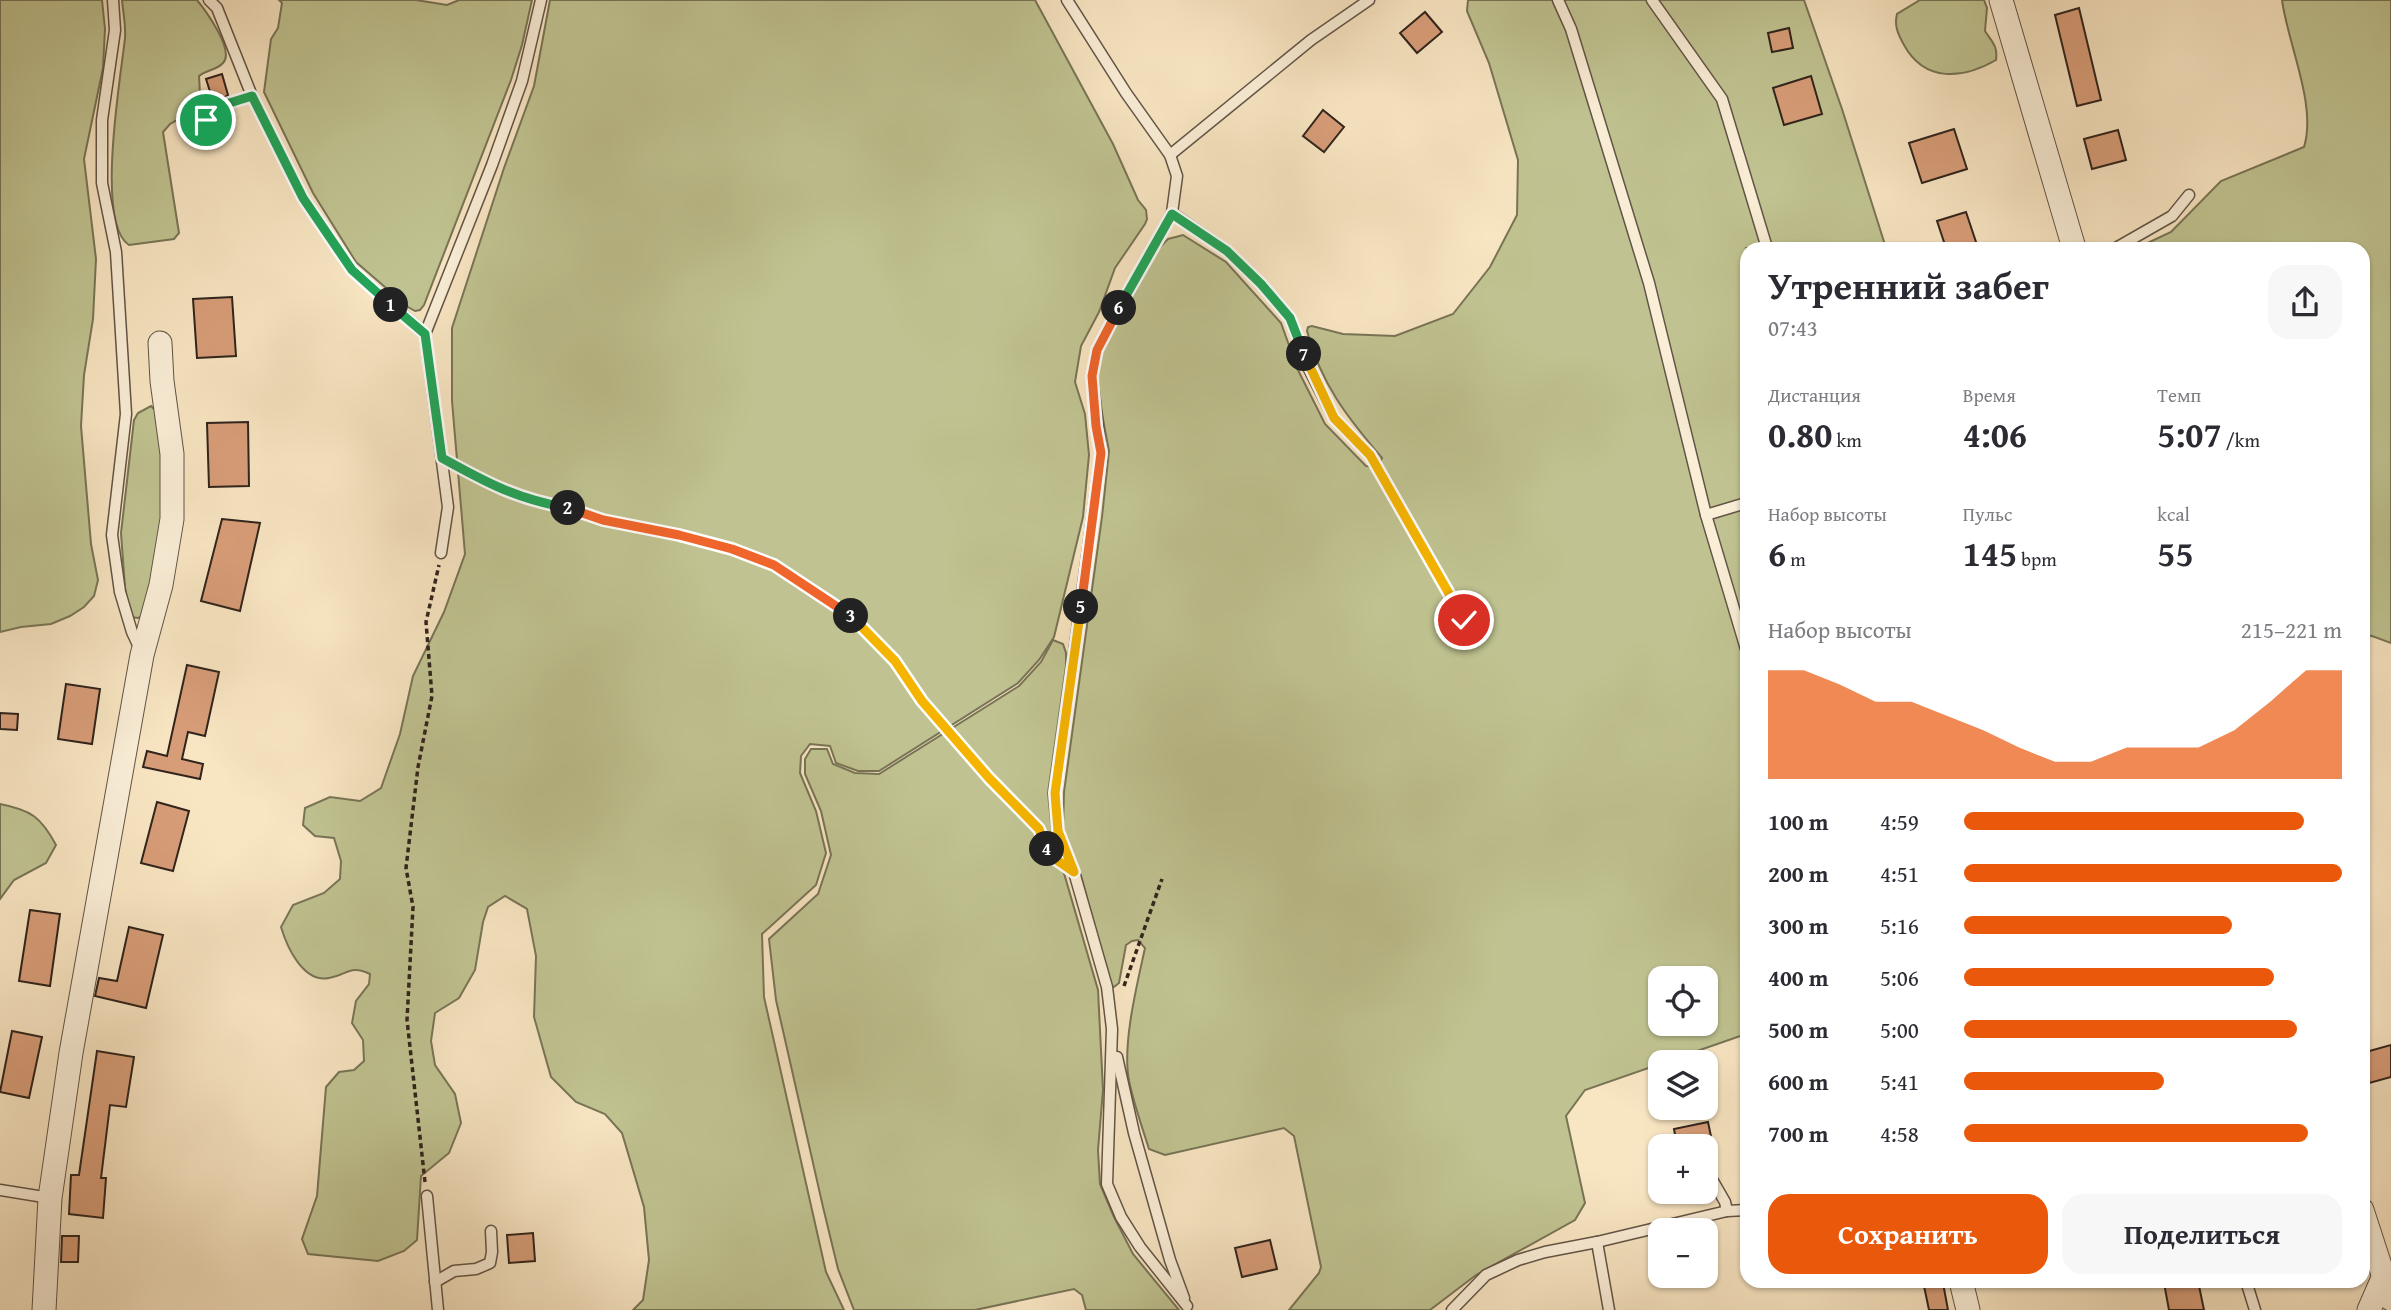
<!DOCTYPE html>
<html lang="ru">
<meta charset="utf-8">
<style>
body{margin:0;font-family:"Gentium Book Plus",serif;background:#f7f7f7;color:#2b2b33;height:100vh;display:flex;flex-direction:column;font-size:26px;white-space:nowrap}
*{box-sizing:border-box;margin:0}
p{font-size:23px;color:#7c7c81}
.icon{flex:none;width:38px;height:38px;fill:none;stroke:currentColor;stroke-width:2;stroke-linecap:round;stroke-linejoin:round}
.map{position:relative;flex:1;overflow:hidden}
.details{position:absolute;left:1740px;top:242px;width:630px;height:1046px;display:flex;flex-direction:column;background:#fff;border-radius:21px;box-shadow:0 2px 5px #0004}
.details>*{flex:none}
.fabs{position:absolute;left:1648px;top:966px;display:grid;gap:14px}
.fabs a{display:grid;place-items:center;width:70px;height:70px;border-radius:14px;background:#fff;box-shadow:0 2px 5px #0004;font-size:35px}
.pin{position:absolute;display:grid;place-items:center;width:60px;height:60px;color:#fff;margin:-30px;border:4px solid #fff;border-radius:50%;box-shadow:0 2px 7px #0007}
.km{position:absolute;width:35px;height:35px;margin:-18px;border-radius:50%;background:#222;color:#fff;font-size:19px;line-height:35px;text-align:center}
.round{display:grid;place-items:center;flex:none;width:74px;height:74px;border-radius:21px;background:#f7f7f7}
.overview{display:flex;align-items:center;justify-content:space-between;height:119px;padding:0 28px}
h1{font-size:38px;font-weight:700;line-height:52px}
.figures{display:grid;grid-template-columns:repeat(3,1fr);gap:10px;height:119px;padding:7px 28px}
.figures div{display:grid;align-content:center}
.figures b{font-size:35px;font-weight:700}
.figures small{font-size:19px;font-weight:400}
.figures p{font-size:19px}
.chart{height:196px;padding:14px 28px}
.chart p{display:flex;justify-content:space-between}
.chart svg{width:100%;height:126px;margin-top:7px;fill:#ea580c;opacity:.7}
.cta{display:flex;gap:14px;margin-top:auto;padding:14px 28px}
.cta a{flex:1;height:80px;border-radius:21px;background:#ea580c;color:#fff;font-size:28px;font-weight:700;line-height:80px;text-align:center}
.cta a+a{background:#f7f7f7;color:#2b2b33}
ul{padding:0 28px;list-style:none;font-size:23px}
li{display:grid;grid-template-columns:112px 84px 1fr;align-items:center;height:52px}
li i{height:18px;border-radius:9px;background:#ea580c}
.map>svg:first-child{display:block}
</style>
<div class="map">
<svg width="2391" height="1310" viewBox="0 0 2391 1310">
<rect width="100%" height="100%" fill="#f8e5c2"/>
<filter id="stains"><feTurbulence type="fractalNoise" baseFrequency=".00286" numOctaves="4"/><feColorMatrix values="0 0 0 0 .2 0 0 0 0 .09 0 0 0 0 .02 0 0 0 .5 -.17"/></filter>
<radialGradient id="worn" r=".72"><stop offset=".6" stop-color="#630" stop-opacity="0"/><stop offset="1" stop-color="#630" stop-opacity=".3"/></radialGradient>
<g fill="#c0c391" stroke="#787456" stroke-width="2" fill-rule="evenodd">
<path d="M 0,0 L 102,0 L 105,29 L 103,68 L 84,159 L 96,259 L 93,319 L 84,375 L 81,426 L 91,544 L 98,580 L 94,596 L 84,607 L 70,616 L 51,624 L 21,627 L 0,632 Z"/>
<path d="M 122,0 L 197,0 C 206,11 235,51 223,63 C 217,70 206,70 199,76 L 200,94 L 195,110 L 170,124 L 163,132 L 179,233 L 174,239 L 129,245 C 95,223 121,76 125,38 C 126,26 123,12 122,0 Z"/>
<path d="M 279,0 L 416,0 L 447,5 L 459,0 L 532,0 L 522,45 L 511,80 L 424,305 L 420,310 L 415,311 L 408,307 L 356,262 L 313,193 L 264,92 L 271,39 L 278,28 L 282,3 Z"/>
<path d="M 550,0 L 1035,0 L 1113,144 L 1138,200 L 1146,210 L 1147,219 L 1145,224 L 1115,268 L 1099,312 L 1081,346 L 1075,382 L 1085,414 L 1089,455 L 1083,517 L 1054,637 L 1039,660 L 1018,683 L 879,771 L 858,771 L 836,763 L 830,746 L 810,744 L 801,756 L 800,773 L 816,811 L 826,853 L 816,885 L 762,934 L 764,997 L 826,1272 L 844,1310 L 633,1310 L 643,1300 L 649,1260 L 644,1207 L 622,1133 L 605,1114 L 576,1102 L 551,1077 L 534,1017 L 536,956 L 527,909 L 505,896 L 488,907 L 483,922 L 475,970 L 459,998 L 435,1013 L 431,1041 L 435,1065 L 455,1094 L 461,1123 L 449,1153 L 421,1176 L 417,1240 L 404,1251 L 378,1261 L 308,1254 L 302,1239 L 317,1196 L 326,1087 L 339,1072 L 354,1070 L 364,1061 L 363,1040 L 352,1023 L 356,1001 L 369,984 L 370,974 C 350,964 347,975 329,978 C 303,983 287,947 281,927 L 293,905 L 324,893 L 340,879 L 341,861 L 334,838 L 315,836 L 303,825 L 305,808 L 330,797 L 360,801 L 381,788 L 400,734 L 413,676 L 444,612 L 465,554 L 452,401 L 452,328 L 504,168 L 534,86 Z"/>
<path d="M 1468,0 L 1804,0 L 1842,109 L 1886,248 L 1746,248 L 1746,1034 L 1585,1090 L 1566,1116 L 1585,1203 L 1575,1220 L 1476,1275 L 1430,1310 L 1289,1310 L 1319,1273 L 1321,1267 L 1294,1136 L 1284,1128 L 1165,1155 L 1149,1149 C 1142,1127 1134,1104 1129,1081 C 1122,1044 1137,985 1145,948 L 1138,940 L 1132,941 L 1126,945 L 1119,983 L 1114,987 L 1111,986 L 1081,876 L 1063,828 L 1064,792 L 1102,517 L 1109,451 L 1095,376 L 1103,348 L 1138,280 L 1158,249 L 1168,239 L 1183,235 L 1226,262 L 1281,323 L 1298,370 L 1325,424 L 1366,466 L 1377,467 L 1382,458 C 1347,417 1321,384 1307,331 L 1308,327 L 1312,326 L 1343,334 L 1395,336 L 1453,314 L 1490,267 L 1517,215 L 1518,160 L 1489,63 L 1467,11 ZM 1661,978 L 1706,978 L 1706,1024 L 1661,1024 Z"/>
<path d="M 1920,0 L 1984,0 L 1987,8 L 1985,31 C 1992,42 1998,46 1996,60 C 1963,79 1925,83 1904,45 C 1898,34 1894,26 1897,14 Z"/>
<path d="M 2282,0 L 2391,0 L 2391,643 L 2372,636 L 2363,635 L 2362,248 L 2137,248 L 2171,232 L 2221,181 L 2304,147 C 2317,105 2288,45 2282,0 Z"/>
<path d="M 151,406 L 160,415 L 166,518 L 143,616 L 138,618 L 131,617 L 125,588 L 121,533 L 134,420 L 138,413 Z"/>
<path d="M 1053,640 L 1063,644 L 1066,653 L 1066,666 L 1048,793 L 1052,832 L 1098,990 L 1103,1090 L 1098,1150 L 1100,1184 L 1114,1217 L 1133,1254 L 1179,1310 L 1086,1310 L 1082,1295 L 1074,1289 L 975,1310 L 854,1310 L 838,1269 L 823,1207 L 776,1000 L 769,939 L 818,894 L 831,855 L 821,811 L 805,774 L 805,759 L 811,749 L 827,749 L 833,764 L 855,773 L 879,774 L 1019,686 L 1041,662 Z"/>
<path d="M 0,804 C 31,810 41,817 56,845 L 46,863 L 14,880 L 0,899 Z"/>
</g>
<g fill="#d79d78" stroke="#30241c" stroke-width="2">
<path d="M 2079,8 L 2101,100 L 2077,106 L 2055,15 Z"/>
<path d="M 1425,12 L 1442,32 L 1417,53 L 1400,33 Z"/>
<path d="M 1789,28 L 1793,48 L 1772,52 L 1768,33 Z"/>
<path d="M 222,74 L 228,95 L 214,104 L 206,79 Z"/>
<path d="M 1811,76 L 1822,114 L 1784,125 L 1773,88 Z"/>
<path d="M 1323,110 L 1344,127 L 1324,152 L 1303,136 Z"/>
<path d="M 1954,129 L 1967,169 L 1922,183 L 1909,143 Z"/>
<path d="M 2118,130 L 2126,160 L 2092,169 L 2084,139 Z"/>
<path d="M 1966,212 L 1978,248 L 1946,248 L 1937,221 Z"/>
<path d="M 232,297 L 236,356 L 197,358 L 193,299 Z"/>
<path d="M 248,422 L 249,486 L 209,487 L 207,423 Z"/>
<path d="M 222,519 L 260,523 L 240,611 L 201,601 Z"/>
<path d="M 187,665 L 219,672 L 205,736 L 188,732 L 182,759 L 203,764 L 200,779 L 143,767 L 147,751 L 167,756 Z"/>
<path d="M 66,684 L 100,689 L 92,744 L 58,739 Z"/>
<path d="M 0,713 L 18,714 L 17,730 L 0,729 Z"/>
<path d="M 157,802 L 189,811 L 173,871 L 141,863 Z"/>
<path d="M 30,910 L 60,914 L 50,986 L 19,981 Z"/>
<path d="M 129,927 L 163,935 L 146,1008 L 95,996 L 99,978 L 117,981 Z"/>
<path d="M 12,1031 L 42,1037 L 29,1098 L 0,1092 Z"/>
<path d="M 2391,1045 L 2391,1077 L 2362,1085 L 2362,1053 Z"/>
<path d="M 97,1051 L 134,1057 L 126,1107 L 110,1105 L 101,1178 L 106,1178 L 103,1218 L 69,1214 L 71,1175 L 79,1175 Z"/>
<path d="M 1708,1122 L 1713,1146 L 1677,1146 L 1674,1129 Z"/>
<path d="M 533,1233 L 535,1261 L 509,1263 L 507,1235 Z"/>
<path d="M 62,1236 L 79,1236 L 78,1262 L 61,1262 Z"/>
<path d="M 1270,1240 L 1277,1269 L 1242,1277 L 1235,1248 Z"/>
<path d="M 2177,1281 L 2198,1281 L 2204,1310 L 2169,1310 L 2164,1283 Z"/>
<path d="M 1943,1283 L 1948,1310 L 1929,1310 L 1924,1286 Z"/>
</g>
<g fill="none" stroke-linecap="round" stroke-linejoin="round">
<defs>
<g id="service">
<path d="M 113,0 L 115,30 L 102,120 L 102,183 L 116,252 L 126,414 L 112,535 L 120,592 L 132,632 L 140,649"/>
<path d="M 209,0 L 217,8 L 252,96 L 303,198 L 352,270 L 425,334"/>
<path d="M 1067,0 L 1126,93 L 1170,155 L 1177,176 L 1172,213 L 1097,350 L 1092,376 L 1101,453 L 1055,794 L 1058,831 L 1074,872 L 1107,987 L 1112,1029 L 1107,1184 L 1121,1217 L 1140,1247 L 1187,1306"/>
<path d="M 1558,0 L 1571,29 L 1649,283 L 1706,515 L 1746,649"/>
<path d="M 1652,0 L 1722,99 L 1767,248"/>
<path d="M 206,120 L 226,104 L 252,96"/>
<path d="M 1170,155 L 1311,40 L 1369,0"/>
<path d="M 1172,213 L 1227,251 L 1261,284 L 1290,318 L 1308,367 L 1334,418 L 1370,455"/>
<path d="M 2116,248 L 2172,216 L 2189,195"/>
<path d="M 1706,515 L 1746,503"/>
<path d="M 441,553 L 448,507 L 425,334 L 492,165 L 522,81 L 541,0"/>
<path d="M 1117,1057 L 1134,1133 L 1170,1260 L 1184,1298"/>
<path d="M 1706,1169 L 1725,1202 L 1727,1211"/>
<path d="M 0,1190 L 50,1198"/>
<path d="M 427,1196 L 438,1310"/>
<path d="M 1597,1242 L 1609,1310"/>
<path d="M 2246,1281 L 2255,1310"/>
<path d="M 435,1282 L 454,1271 L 476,1269 L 490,1263 L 492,1252 L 491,1231"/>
<path d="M 1452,1310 L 1486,1275 L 1518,1260 L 1545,1252 L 1597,1242 L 1727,1211 L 1746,1210"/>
</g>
<g id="minor">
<path d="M 2001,0 L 2074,248"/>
<path d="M 2362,1210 L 2391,1299"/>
<path d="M 1961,1281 L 1968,1310"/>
<path d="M 44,1310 L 50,1198 L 71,1053 L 142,655 L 161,585 L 172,519 L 172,454 L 162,381 L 160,343"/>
<path d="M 2369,1310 L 2383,1278"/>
</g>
</defs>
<use href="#service" stroke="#625446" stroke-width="13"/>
<use href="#minor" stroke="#625446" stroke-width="25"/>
<g stroke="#30241c" stroke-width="3.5" stroke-dasharray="5 3.5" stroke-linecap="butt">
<path d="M 1377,466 L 1464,620"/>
<path d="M 459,468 L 488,484 L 532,501 L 572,509 L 603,520 L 679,535 L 732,549 L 774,565 L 856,619 L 895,661 L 922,701 L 989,778 L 1039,829 L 1042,837"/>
<path d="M 1124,986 L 1162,879"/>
<path d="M 425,1182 L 407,1020 L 413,907 L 406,868 L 418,767 L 432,696 L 426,622 L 439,565"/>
</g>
<use href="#service" stroke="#faeed7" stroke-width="10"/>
<use href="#minor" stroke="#faeed7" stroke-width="23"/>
</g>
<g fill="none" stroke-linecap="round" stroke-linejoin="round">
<defs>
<path id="split-1" d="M 206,120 L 226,104 L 252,96 L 303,198 L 352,270 L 391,305"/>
<path id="split-2" d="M 391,305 L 425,334 L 442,458 C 487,483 517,499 568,508"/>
<path id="split-3" d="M 568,508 L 603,520 L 679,535 L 732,549 L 774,565 L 851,616"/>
<path id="split-4" d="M 851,616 L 895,661 L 922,701 L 989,778 L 1039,829 L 1047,849"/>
<path id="split-5" d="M 1047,849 L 1051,856 L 1074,872 L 1058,831 L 1055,793 L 1081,607"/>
<path id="split-6" d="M 1081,607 L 1101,453 L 1096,426 L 1092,376 L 1097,350 L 1119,308"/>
<path id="split-7" d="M 1119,308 L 1172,214 L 1227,251 L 1261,284 L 1290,318 L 1304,354"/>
<path id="split-8" d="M 1304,354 L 1334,418 L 1370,455 L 1464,620"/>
</defs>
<use href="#split-1" stroke="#fff" stroke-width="14"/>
<use href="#split-2" stroke="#fff" stroke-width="14"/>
<use href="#split-3" stroke="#fff" stroke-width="14"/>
<use href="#split-4" stroke="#fff" stroke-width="14"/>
<use href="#split-5" stroke="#fff" stroke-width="14"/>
<use href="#split-6" stroke="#fff" stroke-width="14"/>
<use href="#split-7" stroke="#fff" stroke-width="14"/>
<use href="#split-8" stroke="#fff" stroke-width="14"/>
<use href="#split-1" stroke="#22a559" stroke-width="9"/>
<use href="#split-2" stroke="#22a559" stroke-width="9"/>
<use href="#split-3" stroke="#f0652b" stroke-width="9"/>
<use href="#split-4" stroke="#f5b400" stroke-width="9"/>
<use href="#split-5" stroke="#f5b400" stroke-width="9"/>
<use href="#split-6" stroke="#f0652b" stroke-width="9"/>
<use href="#split-7" stroke="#22a559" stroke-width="9"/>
<use href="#split-8" stroke="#f5b400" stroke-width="9"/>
</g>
<rect width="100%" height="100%" filter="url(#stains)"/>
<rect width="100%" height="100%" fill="url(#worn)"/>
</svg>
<div class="fabs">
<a><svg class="icon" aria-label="locate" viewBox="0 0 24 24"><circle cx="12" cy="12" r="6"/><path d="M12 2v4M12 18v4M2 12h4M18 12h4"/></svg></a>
<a><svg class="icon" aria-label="layers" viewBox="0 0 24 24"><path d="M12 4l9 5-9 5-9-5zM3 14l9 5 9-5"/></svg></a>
<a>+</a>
<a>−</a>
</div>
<div class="pin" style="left:206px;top:120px;background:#1e9e55"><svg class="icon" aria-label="arrive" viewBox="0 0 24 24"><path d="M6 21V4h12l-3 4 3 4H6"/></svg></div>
<div class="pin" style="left:1464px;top:620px;background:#d93025"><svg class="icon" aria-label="check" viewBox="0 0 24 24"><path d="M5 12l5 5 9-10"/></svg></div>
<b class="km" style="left:391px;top:305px">1</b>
<b class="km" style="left:568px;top:508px">2</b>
<b class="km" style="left:851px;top:616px">3</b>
<b class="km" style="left:1047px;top:849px">4</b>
<b class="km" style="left:1081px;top:607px">5</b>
<b class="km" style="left:1119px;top:308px">6</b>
<b class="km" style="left:1304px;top:354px">7</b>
<section class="details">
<div class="overview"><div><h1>Утренний забег</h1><p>07:43</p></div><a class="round"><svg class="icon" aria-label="share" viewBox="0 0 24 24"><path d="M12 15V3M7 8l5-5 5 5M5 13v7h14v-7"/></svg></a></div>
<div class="figures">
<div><p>Дистанция</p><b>0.80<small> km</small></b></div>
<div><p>Время</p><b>4:06</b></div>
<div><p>Темп</p><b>5:07<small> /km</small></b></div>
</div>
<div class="figures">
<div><p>Набор высоты</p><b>6<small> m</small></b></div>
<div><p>Пульс</p><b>145<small> bpm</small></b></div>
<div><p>kcal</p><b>55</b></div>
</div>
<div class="chart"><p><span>Набор высоты</span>215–221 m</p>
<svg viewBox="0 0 160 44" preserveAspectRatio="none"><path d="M0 44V6L10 6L20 11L30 17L40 17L50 22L60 27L70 33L80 38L90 38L100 33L110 33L120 33L130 27L140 17L150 6L160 6V44z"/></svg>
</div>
<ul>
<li><b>100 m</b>4:59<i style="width:90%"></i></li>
<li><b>200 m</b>4:51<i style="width:100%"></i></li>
<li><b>300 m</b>5:16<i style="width:71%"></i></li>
<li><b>400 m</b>5:06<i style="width:82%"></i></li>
<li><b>500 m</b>5:00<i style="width:88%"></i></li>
<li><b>600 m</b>5:41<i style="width:53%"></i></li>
<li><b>700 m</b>4:58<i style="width:91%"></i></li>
</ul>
<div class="cta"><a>Сохранить</a><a>Поделиться</a></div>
</section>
</div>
